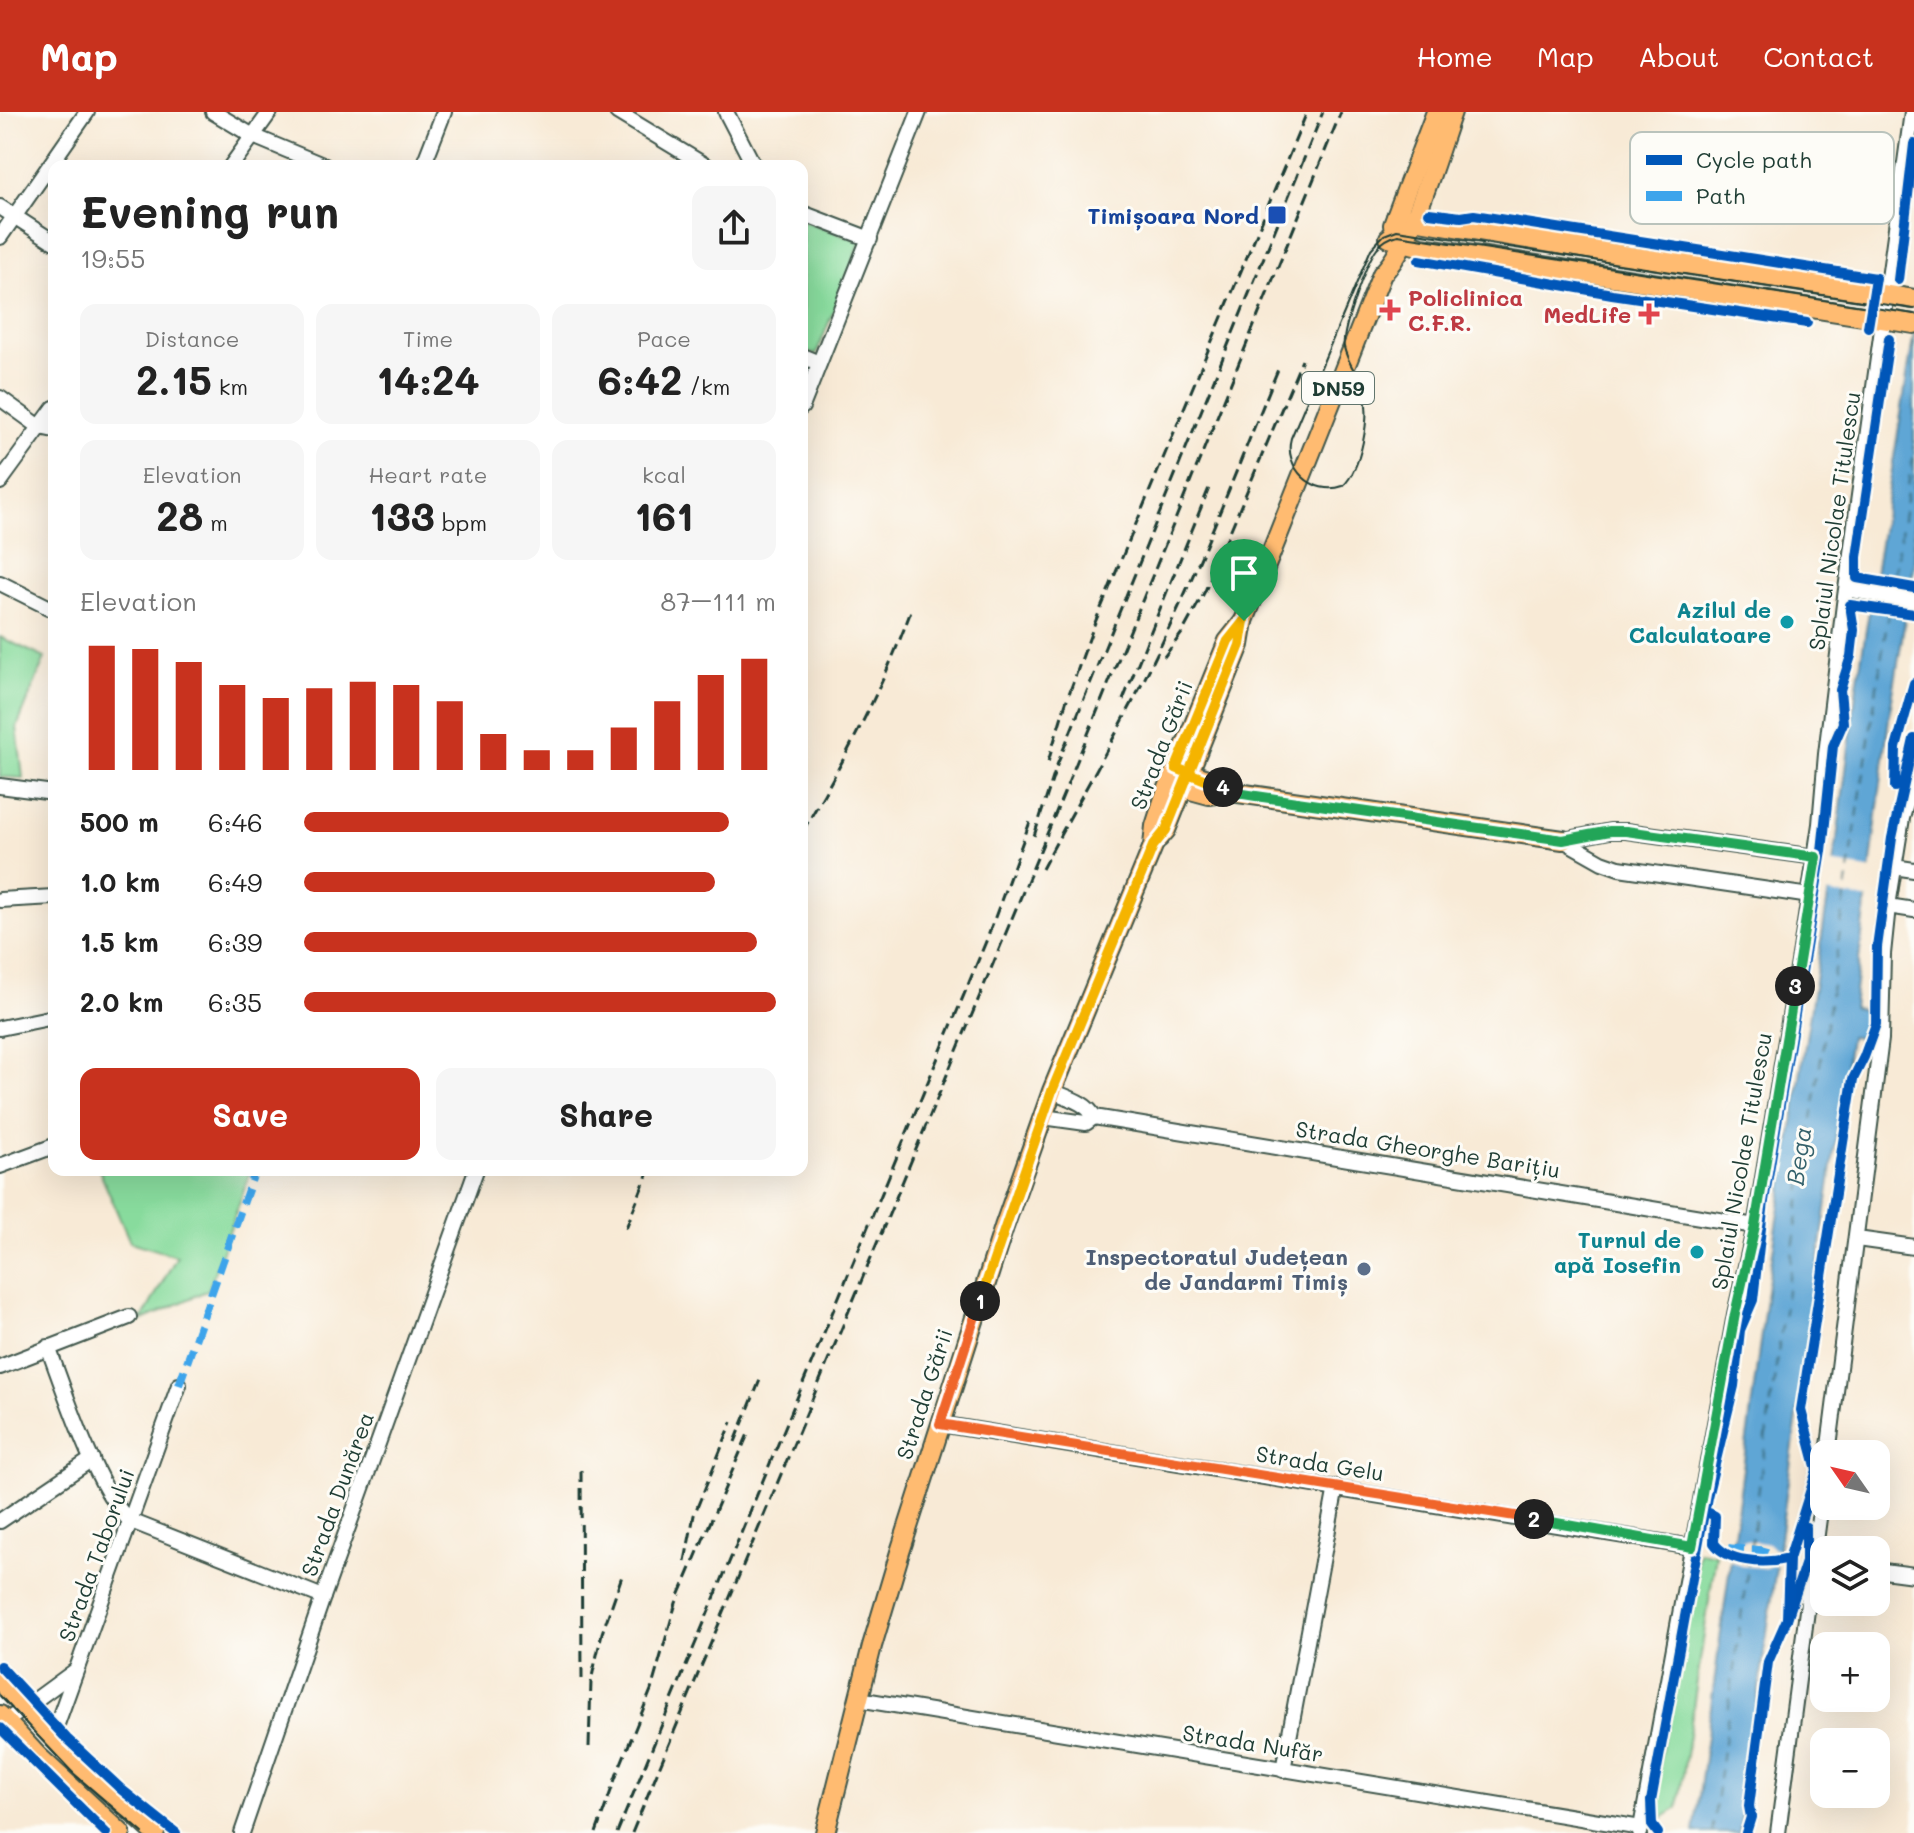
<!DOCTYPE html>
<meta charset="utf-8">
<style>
body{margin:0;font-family:Mali,sans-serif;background:#f6f6f6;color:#222;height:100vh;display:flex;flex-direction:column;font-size:30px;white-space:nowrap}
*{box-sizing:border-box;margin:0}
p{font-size:26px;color:#767676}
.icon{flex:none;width:44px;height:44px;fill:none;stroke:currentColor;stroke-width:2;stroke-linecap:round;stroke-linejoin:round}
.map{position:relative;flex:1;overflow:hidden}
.panel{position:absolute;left:48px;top:48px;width:760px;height:1016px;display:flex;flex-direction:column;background:#fff;border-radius:16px;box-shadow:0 8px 32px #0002}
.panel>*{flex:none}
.needle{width:52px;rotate:304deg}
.fabs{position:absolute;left:1810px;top:1328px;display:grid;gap:16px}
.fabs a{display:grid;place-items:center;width:80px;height:80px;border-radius:16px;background:#fff;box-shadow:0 8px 32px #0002;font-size:40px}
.pin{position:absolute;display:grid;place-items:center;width:68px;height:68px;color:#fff;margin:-82px -34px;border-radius:50% 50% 50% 0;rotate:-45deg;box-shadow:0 0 8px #0007}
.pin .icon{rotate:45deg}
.km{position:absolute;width:40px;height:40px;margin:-20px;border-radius:50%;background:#222;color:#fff;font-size:22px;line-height:40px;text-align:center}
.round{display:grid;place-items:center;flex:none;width:84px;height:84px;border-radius:16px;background:#f6f6f6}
.overview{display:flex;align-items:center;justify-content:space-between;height:136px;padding:0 32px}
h1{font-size:44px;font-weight:700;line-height:60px}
.figures{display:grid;grid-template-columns:repeat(3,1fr);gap:12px;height:136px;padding:8px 32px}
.figures div{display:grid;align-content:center;border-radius:16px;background:#f6f6f6;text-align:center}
.figures b{font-size:40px;font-weight:700}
.figures small{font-size:22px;font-weight:400}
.figures p{font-size:22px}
.chart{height:224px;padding:16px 32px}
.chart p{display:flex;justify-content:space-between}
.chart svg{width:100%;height:144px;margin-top:8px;stroke:#c8321e;stroke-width:6}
.button{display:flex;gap:16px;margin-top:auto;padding:16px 32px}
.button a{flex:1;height:92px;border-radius:16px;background:#c8321e;color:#fff;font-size:32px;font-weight:700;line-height:92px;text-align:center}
.button a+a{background:#f6f6f6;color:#222}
ul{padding:0 32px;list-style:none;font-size:26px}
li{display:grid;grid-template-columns:128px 96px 1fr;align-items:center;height:60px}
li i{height:20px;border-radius:10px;background:#c8321e}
header{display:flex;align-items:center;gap:48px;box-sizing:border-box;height:112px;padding:0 40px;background:#c8321e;color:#fff}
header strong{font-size:38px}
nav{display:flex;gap:44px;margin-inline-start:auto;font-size:28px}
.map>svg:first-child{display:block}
</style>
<header>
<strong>Map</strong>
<nav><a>Home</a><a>Map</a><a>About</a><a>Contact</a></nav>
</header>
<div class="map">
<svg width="1914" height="1721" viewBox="0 0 1914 1721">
<rect width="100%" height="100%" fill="#fdfcf7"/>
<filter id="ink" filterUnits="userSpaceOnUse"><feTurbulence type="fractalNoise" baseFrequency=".0125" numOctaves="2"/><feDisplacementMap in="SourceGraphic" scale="16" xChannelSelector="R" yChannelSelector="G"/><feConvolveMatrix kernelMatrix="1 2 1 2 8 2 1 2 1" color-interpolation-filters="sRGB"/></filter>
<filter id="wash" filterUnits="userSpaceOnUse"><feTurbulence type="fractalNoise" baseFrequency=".006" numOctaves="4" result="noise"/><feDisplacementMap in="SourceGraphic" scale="32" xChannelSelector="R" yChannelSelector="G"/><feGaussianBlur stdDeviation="1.8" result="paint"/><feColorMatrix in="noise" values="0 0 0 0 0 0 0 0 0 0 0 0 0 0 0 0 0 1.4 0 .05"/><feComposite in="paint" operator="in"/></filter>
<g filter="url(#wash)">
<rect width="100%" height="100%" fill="#f8ead6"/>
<g fill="#88db9d" stroke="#548c68" stroke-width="2">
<path d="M 802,108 L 861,129 L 816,243 L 802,238 Z"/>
<path d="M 0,525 L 45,546 L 17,615 L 23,666 L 0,665 Z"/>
<path d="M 99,1058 L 251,1058 L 208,1178 L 141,1209 L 177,1144 L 130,1130 Z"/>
<path d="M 1699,1439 L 1716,1442 L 1678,1696 L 1653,1712 L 1652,1687 Z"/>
</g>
<path fill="#5ea6d5" stroke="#3e7284" stroke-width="2" d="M 1914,222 L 1914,453 L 1889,606 L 1853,896 L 1860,897 L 1868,905 L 1865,926 L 1850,925 L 1739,1721 L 1694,1721 L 1767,1178 L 1837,727 L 1857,573 Z"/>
<g fill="#f8ead6">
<path d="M 1870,467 L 1914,474 L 1910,503 L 1866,496 Z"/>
<path d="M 1829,751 L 1875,758 L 1872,788 L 1824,781 Z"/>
<path d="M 1745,1428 L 1769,1432 L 1774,1437 L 1782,1438 L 1780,1454 L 1772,1453 L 1765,1456 L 1741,1454 L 1727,1447 L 1729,1432 L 1736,1433 Z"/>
</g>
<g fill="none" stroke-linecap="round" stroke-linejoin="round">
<g stroke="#35626c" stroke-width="2" stroke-dasharray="10 8" stroke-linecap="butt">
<path d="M 1892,480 L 1914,335"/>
<path d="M 1712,1721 C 1766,1310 1827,900 1890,490"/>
</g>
</g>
</g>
<g filter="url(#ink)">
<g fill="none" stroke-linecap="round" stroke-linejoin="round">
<defs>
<g id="minor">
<path d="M 213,0 L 253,24 L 325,54"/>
<path d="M 617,0 L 706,54"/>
<path d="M 726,0 L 754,54"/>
<path d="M 231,54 L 270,0"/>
<path d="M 423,54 L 444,0"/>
<path d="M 0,95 L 54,130"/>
<path d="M 802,101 L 870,127"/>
<path d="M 0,125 L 87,0"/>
<path d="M 802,244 L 819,251"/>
<path d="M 0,286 L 40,315 L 54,318"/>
<path d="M 802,295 L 919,0"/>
<path d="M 0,370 L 54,296"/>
<path d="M 0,471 L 54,498"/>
<path d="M 1847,477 L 1914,489"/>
<path d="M 0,674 L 54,681"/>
<path d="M 1563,728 L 1602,750 L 1619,756 L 1810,784"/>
<path d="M 1563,728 L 1610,719 L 1626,719 L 1816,745"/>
<path d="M 1894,755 L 1914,758"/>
<path d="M 0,788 L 54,785"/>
<path d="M 1888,794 L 1914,798"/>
<path d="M 0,916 L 54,905"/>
<path d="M 1043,1005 L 1086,1011 L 1094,1005 C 1088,991 1066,985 1052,979"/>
<path d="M 1094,1005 L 1755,1114"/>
<path d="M 0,1054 L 54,1034"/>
<path d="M 1857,1127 L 1914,1135"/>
<path d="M 48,1235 C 64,1277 99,1386 131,1409 L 323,1485"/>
<path d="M 0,1255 L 129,1205"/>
<path d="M 940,1312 L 1692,1435"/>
<path d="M 1828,1342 L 1881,927 L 1883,842 L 1888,794 L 1902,706 L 1914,664"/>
<path d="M 0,1409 L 92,1347"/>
<path d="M 1876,1458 L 1914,1463"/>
<path d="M 858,1587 L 1641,1716"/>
<path d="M 0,1614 L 75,1559"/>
<path d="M 52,1626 L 179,1273"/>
<path d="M 1283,1658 L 1336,1375"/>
<path d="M 242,1721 L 323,1485 L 476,1058"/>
<path d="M 1640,1721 L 1735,1202 L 1755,1114 L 1801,838 L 1820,712 L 1826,642 L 1844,492 L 1912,0"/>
<path d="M 1778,1721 L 1824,1368"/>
</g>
<g id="major">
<path d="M 1396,105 L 1617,142 L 1914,187"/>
<path d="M 1393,113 L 1436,0"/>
<path d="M 1389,126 L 1422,135 L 1914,212"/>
<path d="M 1179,657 L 1213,669 L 1231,680"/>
<path d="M 1172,673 L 1209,683 L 1231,680 L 1563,728"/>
<path d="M 1159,726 L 1166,718 L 1240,533 L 1244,509 L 1382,162 C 1412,133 1437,42 1452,0"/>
<path d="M 0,1569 L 77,1651 L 155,1721"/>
<path d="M 0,1603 L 37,1643 L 121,1721"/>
<path d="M 825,1721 L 872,1534 L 900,1440 L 1004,1115 L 1052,979 L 1153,734 L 1155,714 L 1164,686 L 1228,529 L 1244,509"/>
</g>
</defs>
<use href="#minor" stroke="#40574c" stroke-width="18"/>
<use href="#major" stroke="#40574c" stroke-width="22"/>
<use href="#minor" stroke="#fff" stroke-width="14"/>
<use href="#major" stroke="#ffbb71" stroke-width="18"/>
<g stroke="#1f3d34" stroke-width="2">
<path d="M 1914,197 L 1397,118 L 1384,123 L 1371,137 L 1291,326 C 1283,355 1313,385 1343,374 C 1361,357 1371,305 1364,281 C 1360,265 1347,251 1344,235 C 1341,219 1367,149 1377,136 C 1383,129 1390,125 1398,123 L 1914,202"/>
<path d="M 0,1584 L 74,1662 L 143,1721"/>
</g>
<g stroke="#1f3d34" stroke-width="3" stroke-dasharray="12 6" stroke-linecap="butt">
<path d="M 1164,545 L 1182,521 L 1205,479 L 1302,248"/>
<path d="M 1123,588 L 1209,376"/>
<path d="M 1048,650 L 1066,590 L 1094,513 L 1307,0"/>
<path d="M 802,720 C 845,648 883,575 912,496"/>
<path d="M 1034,724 L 1057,653 L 1323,0"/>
<path d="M 1042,757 C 1085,676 1132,597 1170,514 C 1210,429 1243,341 1279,255"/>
<path d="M 626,1116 L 649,1058"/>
<path d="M 735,1330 L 760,1268"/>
<path d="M 581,1358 L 582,1567"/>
<path d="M 685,1449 L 694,1403 L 732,1310"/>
<path d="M 589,1635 L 591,1569 L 602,1521 L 622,1464"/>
<path d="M 596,1721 L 618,1659 L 651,1578 L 676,1491 L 748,1322"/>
<path d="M 617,1721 L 987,827 L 1031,707"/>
<path d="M 632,1721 L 1064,681 L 1341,0"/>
</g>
<g stroke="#3da4eb" stroke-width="8" stroke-dasharray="16 8" stroke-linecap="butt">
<path d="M 179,1273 L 255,1058"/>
<path d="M 1728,1436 C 1744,1439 1757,1434 1774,1443"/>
</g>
<defs>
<g id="cycleway">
<path d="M 1429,101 L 1461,105 L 1474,103 L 1876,166 L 1868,215"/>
<path d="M 1419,148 L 1612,182 L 1807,211"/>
<path d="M 1898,168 L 1914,32"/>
<path d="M 1889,227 L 1857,445 L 1857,466 L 1914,476"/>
<path d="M 1895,675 L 1896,636 L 1914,571"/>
<path d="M 1709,1401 L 1715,1404 L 1714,1431 C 1727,1450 1763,1452 1785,1447"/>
<path d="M 1787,1507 L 1789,1447 L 1817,1358 L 1801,1298 L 1853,967 L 1864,945 L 1876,912 L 1877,835 L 1892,726 L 1914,627"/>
<path d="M 0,1554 L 67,1627 L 122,1678 L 176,1721"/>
<path d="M 0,1616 L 106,1721"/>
<path d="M 1658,1721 L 1652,1713 L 1651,1689 L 1707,1385 L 1734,1274 L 1740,1218 L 1753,1188 L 1764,1089 L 1822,739 L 1833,634 L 1843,611 L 1840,578 L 1851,544 L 1854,518 L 1850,493 L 1914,502"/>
<path d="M 1746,1721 L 1751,1705 L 1749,1694 L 1768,1550 L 1787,1507 L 1806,1450 L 1806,1415"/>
</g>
</defs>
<use href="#cycleway" stroke="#fdfcf7" stroke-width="15"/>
<use href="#cycleway" stroke="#0057b8" stroke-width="10"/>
</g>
</g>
<g fill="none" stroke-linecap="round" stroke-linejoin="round" filter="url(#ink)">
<defs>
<path id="split-1" d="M 980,1189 L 1052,979 L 1153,734 L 1166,718 L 1240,533 L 1244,509"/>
<path id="split-2" d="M 980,1189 L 940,1312 L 1534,1407"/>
<path id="split-3" d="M 1534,1407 L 1692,1435 L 1735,1202 L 1755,1114 L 1795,874"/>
<path id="split-4" d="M 1223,675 L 1231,680 L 1256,684 L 1563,728 L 1610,719 L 1626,719 L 1816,745 L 1795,874"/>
<path id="split-5" d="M 1223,675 L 1176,656 L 1228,529 L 1244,509"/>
</defs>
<use href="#split-1" stroke="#fff" stroke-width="16"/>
<use href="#split-2" stroke="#fff" stroke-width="16"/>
<use href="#split-3" stroke="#fff" stroke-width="16"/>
<use href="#split-4" stroke="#fff" stroke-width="16"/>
<use href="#split-5" stroke="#fff" stroke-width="16"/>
<use href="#split-1" stroke="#f5b400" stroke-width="10"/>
<use href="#split-2" stroke="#f0652b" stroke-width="10"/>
<use href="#split-3" stroke="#22a559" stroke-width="10"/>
<use href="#split-4" stroke="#22a559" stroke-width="10"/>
<use href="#split-5" stroke="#f5b400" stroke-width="10"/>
</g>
<rect fill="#1a4fb4" stroke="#fdfcf7" stroke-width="3" x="1267" y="93" width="20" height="20" rx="4"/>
<g fill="#e0444e" stroke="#fdfcf7" stroke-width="3">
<path d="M1386 186h8v8h8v8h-8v8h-8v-8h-8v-8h8z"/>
<path d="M1645 190h8v8h8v8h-8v8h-8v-8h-8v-8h8z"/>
</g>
<g fill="#0f9aa8" stroke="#fdfcf7" stroke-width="3">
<circle cx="1787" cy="510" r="8"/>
<circle cx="1697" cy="1140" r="8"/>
</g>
<circle fill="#5c6f8a" stroke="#fdfcf7" stroke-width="3" cx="1364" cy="1157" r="8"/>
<g text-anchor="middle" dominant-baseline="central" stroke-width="6" stroke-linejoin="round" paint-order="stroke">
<rect fill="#fdfcf7" stroke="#62766e" stroke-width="2" x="1302" y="260" width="72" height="32" rx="6"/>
<g font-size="20" font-weight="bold" fill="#1f3d34">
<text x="1338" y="276">DN59</text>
</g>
<g font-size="22" font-weight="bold" fill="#164399" stroke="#fdfcf7" text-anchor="end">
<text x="1259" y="103">Timișoara Nord</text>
</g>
<g font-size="22" font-weight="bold" fill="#be3a42" stroke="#fdfcf7" text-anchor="start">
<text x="1408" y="185">Policlinica<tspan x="1408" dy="25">C.F.R.</tspan></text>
<text x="1631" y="202" text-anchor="end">MedLife</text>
</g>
<g font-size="22" fill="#1f3d34" stroke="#fdfcf7">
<text transform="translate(1834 409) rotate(-82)">Splaiul Nicolae Titulescu</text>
<text transform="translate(1161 633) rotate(-69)">Strada Gării</text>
<text transform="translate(1428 1037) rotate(9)">Strada Gheorghe Barițiu</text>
<text transform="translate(1741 1049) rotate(-80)">Splaiul Nicolae Titulescu</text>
<text transform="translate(924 1282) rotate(-72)">Strada Gării</text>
<text transform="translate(1320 1351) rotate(9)">Strada Gelu</text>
<text transform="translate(337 1382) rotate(-70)">Strada Dunărea</text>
<text transform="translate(96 1443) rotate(-70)">Strada Taborului</text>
<text transform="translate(1253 1631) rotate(9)">Strada Nufăr</text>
</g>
<g font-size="22" font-weight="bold" fill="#0d838f" stroke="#fdfcf7" text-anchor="end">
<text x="1771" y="497">Azilul de<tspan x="1771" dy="25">Calculatoare</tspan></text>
<text x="1681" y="1127">Turnul de<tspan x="1681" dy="25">apă Iosefin</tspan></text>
</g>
<g font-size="22" font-weight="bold" fill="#4e5e75" stroke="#fdfcf7" text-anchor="end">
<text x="1348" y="1144">Inspectoratul Județean<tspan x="1348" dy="25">de Jandarmi Timiș</tspan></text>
</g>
<g font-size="24" font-style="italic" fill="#35626c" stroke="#fdfcf7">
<text transform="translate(1798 1044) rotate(-82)">Bega</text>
</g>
</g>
<rect x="1630" y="20" width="264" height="92" rx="12" fill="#fdfcf7" stroke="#bac3bc" stroke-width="2"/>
<rect x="1646" y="43" width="36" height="10" fill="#0057b8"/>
<rect x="1646" y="79" width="36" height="10" fill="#3da4eb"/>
<g font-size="22" fill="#1f3d34">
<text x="1696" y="56">Cycle path</text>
<text x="1696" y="92">Path</text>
</g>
</svg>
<div class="fabs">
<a><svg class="needle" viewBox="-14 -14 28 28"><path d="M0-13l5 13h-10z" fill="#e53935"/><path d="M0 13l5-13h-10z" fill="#767676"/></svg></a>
<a><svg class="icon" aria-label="layers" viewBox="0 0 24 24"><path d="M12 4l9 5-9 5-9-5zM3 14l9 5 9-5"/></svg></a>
<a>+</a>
<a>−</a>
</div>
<div class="pin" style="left:1244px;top:509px;background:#1e9e55"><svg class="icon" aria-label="arrive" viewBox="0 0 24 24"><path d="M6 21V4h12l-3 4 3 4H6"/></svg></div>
<b class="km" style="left:980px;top:1189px">1</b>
<b class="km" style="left:1534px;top:1407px">2</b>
<b class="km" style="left:1795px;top:874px">3</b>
<b class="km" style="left:1223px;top:675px">4</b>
<section class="panel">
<div class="overview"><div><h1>Evening run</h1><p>19:55</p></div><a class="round"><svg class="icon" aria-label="share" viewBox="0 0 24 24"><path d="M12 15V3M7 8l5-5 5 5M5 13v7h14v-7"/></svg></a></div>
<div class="figures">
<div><p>Distance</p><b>2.15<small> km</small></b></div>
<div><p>Time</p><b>14:24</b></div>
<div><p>Pace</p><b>6:42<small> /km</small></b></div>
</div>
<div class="figures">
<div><p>Elevation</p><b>28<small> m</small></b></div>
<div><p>Heart rate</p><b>133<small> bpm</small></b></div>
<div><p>kcal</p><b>161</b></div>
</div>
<div class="chart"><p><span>Elevation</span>87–111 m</p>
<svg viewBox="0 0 160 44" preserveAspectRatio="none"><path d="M5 44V6M15 44V7M25 44V11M35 44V18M45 44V22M55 44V19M65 44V17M75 44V18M85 44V23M95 44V33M105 44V38M115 44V38M125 44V31M135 44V23M145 44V15M155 44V10"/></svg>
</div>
<ul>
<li><b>500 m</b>6:46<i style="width:90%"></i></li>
<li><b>1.0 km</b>6:49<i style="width:87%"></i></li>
<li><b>1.5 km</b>6:39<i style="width:96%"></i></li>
<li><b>2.0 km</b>6:35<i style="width:100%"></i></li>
</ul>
<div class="button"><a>Save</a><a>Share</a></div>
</section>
</div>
